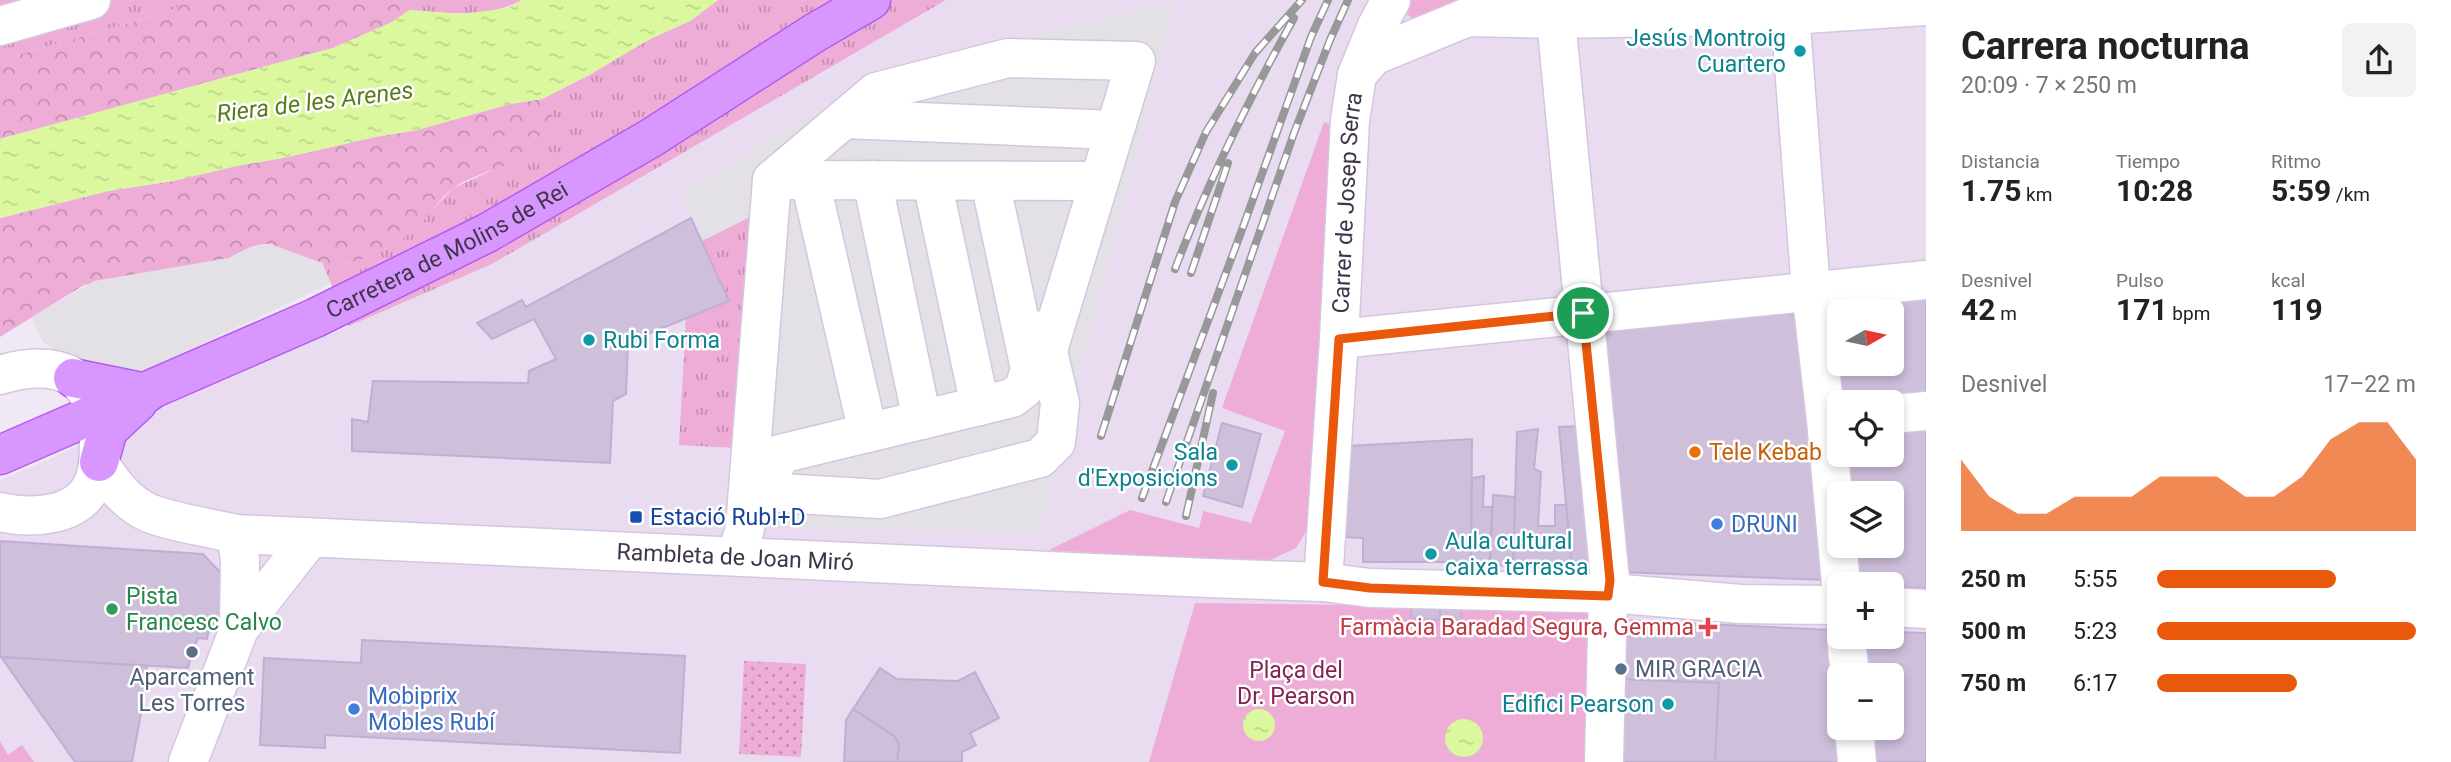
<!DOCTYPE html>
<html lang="es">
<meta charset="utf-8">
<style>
body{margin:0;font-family:Roboto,sans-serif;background:#f2f2f2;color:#222;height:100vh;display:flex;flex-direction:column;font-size:26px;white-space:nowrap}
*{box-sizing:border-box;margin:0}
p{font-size:23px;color:#767676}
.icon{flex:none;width:38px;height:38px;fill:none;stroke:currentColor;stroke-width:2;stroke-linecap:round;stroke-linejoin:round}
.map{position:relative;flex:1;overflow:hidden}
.details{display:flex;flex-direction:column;background:#fff;width:525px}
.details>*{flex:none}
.needle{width:46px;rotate:81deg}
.buttons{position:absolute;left:1827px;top:299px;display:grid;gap:14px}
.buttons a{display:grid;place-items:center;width:77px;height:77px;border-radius:10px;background:#fff;box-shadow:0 4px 10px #0003;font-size:35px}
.pin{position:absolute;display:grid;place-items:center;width:60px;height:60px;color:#fff;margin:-30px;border:4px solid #fff;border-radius:50%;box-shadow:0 2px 7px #0007}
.round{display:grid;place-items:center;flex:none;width:74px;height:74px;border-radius:10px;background:#f2f2f2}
.overview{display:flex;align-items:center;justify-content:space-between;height:119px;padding:0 35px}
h1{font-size:38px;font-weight:700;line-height:52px}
.figures{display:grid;grid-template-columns:repeat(3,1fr);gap:10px;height:119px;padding:7px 35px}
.figures div{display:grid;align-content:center}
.figures b{font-size:30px;font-weight:700}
.figures small{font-size:19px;font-weight:400}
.figures p{font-size:19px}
.chart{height:196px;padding:14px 35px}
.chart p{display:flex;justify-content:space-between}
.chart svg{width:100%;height:126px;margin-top:7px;fill:#ea580c;opacity:.7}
ul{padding:0 35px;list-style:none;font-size:23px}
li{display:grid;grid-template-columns:112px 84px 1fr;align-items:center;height:52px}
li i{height:18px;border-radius:9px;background:#ea580c}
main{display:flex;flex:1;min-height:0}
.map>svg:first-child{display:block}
</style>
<main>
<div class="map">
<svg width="1926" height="762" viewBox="0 0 1926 762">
<defs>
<pattern id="grass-tufts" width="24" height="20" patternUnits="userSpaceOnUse" patternTransform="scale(1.75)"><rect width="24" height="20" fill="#eeadd6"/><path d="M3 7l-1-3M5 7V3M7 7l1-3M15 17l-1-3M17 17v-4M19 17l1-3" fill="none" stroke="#c28eb0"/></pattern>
<pattern id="forest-crowns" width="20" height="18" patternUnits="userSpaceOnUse" patternTransform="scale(1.75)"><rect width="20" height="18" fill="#eeadd6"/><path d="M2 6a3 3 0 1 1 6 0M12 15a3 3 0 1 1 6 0" fill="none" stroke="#c28eb0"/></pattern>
<pattern id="garden-dots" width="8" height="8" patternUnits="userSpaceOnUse" patternTransform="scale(1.75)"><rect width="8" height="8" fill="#eeadd6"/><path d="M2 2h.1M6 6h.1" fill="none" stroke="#c28eb0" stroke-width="1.8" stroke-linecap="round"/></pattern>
<pattern id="water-ripples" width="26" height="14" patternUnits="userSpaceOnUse" patternTransform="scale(1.75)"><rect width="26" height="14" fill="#dbf89e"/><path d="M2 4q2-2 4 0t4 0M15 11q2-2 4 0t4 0" fill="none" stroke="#bdd58a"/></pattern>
</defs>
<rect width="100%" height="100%" fill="#f0e8f5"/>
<path fill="#e9dcf1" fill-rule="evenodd" d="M 946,0 L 1926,0 L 1926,762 L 0,762 L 0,480 L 48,460 L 108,430 L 492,264 ZM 1839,312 L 1892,312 L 1892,364 L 1839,364 ZM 1839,402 L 1892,402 L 1892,455 L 1839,455 ZM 1839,494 L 1892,494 L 1892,546 L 1839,546 ZM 1839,584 L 1892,584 L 1892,637 L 1839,637 ZM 1839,676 L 1892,676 L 1892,728 L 1839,728 Z"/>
<g fill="url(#grass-tufts)">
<path d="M 0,0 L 190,0 L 168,12 L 0,60 Z"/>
<path d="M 416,0 L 522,0 C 488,19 447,13 410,10 Z"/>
<path d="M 718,0 L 946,0 L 492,264 L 349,326 L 322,263 L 347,263 L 392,245 L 411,232 L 453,188 L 524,156 L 552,102 L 542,99 L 589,75 L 650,39 L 690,21 Z"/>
<path d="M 752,216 L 737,448 L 679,445 L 686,319 L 729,301 L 702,241 Z"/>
</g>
<g fill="url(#forest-crowns)">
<path d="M 190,0 L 416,0 L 410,10 L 392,22 L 333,48 L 0,139 L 0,60 L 168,12 Z"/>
<path d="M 542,99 L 552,102 C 553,116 551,131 541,142 C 519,168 479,169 452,189 C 440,198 431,213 420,224 C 401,243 372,258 345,263 C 324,268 304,256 284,250 C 279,248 274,245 269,244 C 255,243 241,252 229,258 L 84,285 L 0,337 L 0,218 L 108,191 L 173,181 L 236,166 L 283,158 L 375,137 L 417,130 L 510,104 Z"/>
</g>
<g fill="#eeadd6">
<path d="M 1409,0 L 1466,0 L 1418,22 L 1405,13 Z"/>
<path d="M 1324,122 L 1338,127 L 1309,527 L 1296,548 L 1261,564 L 1049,550 L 1130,510 L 1199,528 L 1203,511 L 1251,523 L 1285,431 L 1222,408 Z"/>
<path d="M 1195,603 L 1592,608 L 1588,762 L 1149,762 Z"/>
<path d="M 0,741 L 8,755 L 22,745 L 34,762 L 0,762 Z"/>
</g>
<path fill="url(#garden-dots)" d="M 744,661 L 806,664 L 801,757 L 739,754 Z"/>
<g fill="#e3e0e6">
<path d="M 1175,2 L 1039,533 L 733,527 L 751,216 L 702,241 L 682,194 L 890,68 Z"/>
<path d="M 271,244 L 322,263 L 331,283 L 144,371 L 74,363 L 42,341 L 32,317 L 94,281 L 229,258 L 250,247 Z"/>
</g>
<g fill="url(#water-ripples)">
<path d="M 522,0 L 718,0 L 690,21 L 650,39 L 589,75 L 542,99 L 510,104 L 417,130 L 375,137 L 283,158 L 236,166 L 173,181 L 108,191 L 0,218 L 0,139 L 333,48 L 392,22 L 410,10 L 463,14 L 508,8 Z"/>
<circle cx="1259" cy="725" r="16"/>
<circle cx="1464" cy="738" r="19"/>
</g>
<g fill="#cebfdb" stroke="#c2aed4" stroke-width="2" fill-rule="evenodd">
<path d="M 691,218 L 729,301 L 628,342 L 626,394 L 613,401 L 610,463 L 352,451 L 352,419 L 368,422 L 373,381 L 528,383 L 529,371 L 556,359 L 534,319 L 492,339 L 477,323 L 522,300 L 526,307 Z"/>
<path d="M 1926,292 L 1926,398 L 1882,402 L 1839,402 L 1825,304 ZM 1839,312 L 1892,312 L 1892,364 L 1839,364 Z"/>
<path d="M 1779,304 L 1803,324 L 1826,580 L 1621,572 L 1597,325 Z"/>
<path d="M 1926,422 L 1926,588 L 1892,587 L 1892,584 L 1854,584 L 1850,546 L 1892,546 L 1892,494 L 1844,494 L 1840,455 L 1892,455 L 1892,426 Z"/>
<path d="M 1222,423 L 1261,434 L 1242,507 L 1203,496 Z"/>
<path d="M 1580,426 L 1596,573 L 1572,569 L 1559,427 Z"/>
<path d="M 1538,429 L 1534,469 L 1541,472 L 1538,526 L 1555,526 L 1555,505 L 1566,505 L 1572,569 L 1513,566 L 1517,432 Z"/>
<path d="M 1472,439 L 1471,562 L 1363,562 L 1363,538 L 1343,537 L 1348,446 Z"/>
<path d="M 1484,476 L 1483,507 L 1492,507 L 1490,565 L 1471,562 L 1472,478 Z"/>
<path d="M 1493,495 L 1515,497 L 1513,566 L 1490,565 Z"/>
<path d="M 0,541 L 203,554 L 220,572 L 226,585 L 221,615 L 209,630 L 207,639 L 198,638 L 192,652 L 188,668 L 0,657 Z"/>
<path d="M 1411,606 L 1440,606 L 1440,620 L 1411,618 Z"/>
<path d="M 1440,606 L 1461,606 L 1462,620 L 1440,620 Z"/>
<path d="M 1621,620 L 1831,630 L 1843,762 L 1615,762 Z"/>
<path d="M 1892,632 L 1926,633 L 1926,762 L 1869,762 L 1866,728 L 1892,728 L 1892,676 L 1861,676 L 1858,637 L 1892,637 Z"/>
<path d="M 362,640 L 685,656 L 680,753 L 325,735 L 325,748 L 260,745 L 264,658 L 361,663 Z"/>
<path d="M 1,657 L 147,666 L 143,703 L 132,762 L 75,762 Z"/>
<path d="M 880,668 L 897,679 L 958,681 L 975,672 L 999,718 L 970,733 L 976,745 L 962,752 L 962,762 L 897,762 L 899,745 L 895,737 L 853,709 Z"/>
<path d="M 1619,679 L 1719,683 L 1715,762 L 1615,762 Z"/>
<path d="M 853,709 L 895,737 L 899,745 L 897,762 L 844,762 L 846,720 Z"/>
</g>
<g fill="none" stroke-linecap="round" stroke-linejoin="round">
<defs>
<g id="minor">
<path d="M 1789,0 L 1811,290 L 1826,420 L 1841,584"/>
<path d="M 1556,19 L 1610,580 L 1608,595 L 1604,762"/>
<path d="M 0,26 L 91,0"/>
<path d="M 1357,75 L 1373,56 L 1468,17 L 1556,19 L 1791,15 L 1926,6"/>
<path d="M 844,119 L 1114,130"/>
<path d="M 772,180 L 1097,181"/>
<path d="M 810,180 L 868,433"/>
<path d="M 872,180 L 922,420"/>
<path d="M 932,181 L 980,406"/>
<path d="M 1339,339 L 1926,280"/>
<path d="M 0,375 C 22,368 52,364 73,377 C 92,390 100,417 99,439 C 99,453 99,468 94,481 C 80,518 31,519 0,512"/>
<path d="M 1892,414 L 1926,411"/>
<path id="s1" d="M 99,462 C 111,482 126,503 149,513 C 170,522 212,528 236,534 L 1048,571"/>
<path d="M 764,492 L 880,499 L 1040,458 L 1056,442 L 1060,403 L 1043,330"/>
<path d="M 759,509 L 764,492 L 780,454 L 1012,398 L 1024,389 L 1030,369 L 990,181"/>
<path d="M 236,534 L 240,560 L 239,629"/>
<path d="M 737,555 L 745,528 L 772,180 L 876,92 L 1008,58 L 1136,61 L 1048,350"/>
<path d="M 1209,578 L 1323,582 L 1370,588 L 1622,594 L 1741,604 L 1839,605"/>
<path id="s2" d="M 1323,582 L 1339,339 L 1350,120 L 1357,75 L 1377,26 L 1391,0"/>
<path d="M 1892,607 L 1926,609"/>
<path d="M 1846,637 L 1850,676"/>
<path d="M 1854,728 L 1857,762"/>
<path d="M 188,762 L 239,629 L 310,538"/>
</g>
<g id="major">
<path d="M 73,378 L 147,393"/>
<path id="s3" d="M 0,455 L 315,318 L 487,233 L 651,138 L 816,32 L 871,0"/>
<path d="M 99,462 L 108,430 L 138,402"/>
</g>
</defs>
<use href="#minor" stroke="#d5c6e0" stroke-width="41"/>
<use href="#major" stroke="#b65bf0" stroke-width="41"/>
<use href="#minor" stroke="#fff" stroke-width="38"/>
<use href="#major" stroke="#d897ff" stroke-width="38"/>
<defs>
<g id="rail">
<path d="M 1175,269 C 1208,182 1248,100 1294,18"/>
<path d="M 1191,273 L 1228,163"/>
<path d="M 1101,436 L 1175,202 L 1206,132 L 1255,53 L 1302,0"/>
<path d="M 1142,498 L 1243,227 L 1311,37 L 1328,0"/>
<path d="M 1166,502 L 1294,133 L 1330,40 L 1348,0"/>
<path d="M 1186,516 L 1213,393"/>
</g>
</defs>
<use href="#rail" stroke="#989898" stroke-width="8"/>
<use href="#rail" stroke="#fff" stroke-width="5" stroke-dasharray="16" stroke-linecap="butt"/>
<defs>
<path id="minor-bridge" d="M 1048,571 L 1209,578"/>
</defs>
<use href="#minor-bridge" stroke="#d5c6e0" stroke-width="41" stroke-linecap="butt"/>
<use href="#minor-bridge" stroke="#fff" stroke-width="38"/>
</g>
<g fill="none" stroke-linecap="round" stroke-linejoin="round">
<defs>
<path id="route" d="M 1583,313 L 1610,580 L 1608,596 L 1370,588 L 1323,582 L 1339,339 Z"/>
</defs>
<use href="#route" stroke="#fff" stroke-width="14"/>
<use href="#route" stroke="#ea580c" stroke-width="9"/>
</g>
<g fill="#0f9aa8" stroke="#fff" stroke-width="2.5">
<circle cx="1800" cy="51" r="7"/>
<circle cx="589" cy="340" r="7"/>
<circle cx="1232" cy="465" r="7"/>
<circle cx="1431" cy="554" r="7"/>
<circle cx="1668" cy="704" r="7"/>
</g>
<circle fill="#e8710a" stroke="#fff" stroke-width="2.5" cx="1695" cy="452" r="7"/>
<rect fill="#1a4fb4" stroke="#fff" stroke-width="2.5" x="629" y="510" width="14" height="14" rx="3.5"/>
<g fill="#3f7fe0" stroke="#fff" stroke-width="2.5">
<circle cx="1717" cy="524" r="7"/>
<circle cx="354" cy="709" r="7"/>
</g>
<circle fill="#2e9e5b" stroke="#fff" stroke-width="2.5" cx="112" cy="609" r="7"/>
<path fill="#e0444e" stroke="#fff" stroke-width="2.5" d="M1704.5 616.5h7v7h7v7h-7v7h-7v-7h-7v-7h7z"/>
<g fill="#5c6f8a" stroke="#fff" stroke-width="2.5">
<circle cx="192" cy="652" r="7"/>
<circle cx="1621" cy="669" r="7"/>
</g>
<g text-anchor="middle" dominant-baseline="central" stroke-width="5" stroke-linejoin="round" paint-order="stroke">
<g font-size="23" fill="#0d838f" stroke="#fff" text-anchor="end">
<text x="1786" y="38">Jesús Montroig<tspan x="1786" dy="26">Cuartero</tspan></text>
<text x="603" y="340" text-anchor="start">Rubi Forma</text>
<text x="1218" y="452">Sala<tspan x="1218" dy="26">d'Exposicions</tspan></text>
<text x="1445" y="541" text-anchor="start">Aula cultural<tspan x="1445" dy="26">caixa terrassa</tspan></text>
<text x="1654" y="704">Edifici Pearson</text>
</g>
<g font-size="23" fill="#40354a" stroke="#fff">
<text stroke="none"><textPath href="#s2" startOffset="380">Carrer de Josep Serra</textPath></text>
<text stroke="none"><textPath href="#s3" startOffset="492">Carretera de Molins de Rei</textPath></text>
<text stroke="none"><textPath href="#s1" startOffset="662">Rambleta de Joan Miró</textPath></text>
</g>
<g font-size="23" fill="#c56008" stroke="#fff" text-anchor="start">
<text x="1709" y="452">Tele Kebab</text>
</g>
<g font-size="23" fill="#164399" stroke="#fff" text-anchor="start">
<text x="650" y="517">Estació RubI+D</text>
</g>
<g font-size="23" fill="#366cbe" stroke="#fff" text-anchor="start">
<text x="1731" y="524">DRUNI</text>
<text x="368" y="696">Mobiprix<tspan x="368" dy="26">Mobles Rubí</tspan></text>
</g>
<g font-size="23" fill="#27864d" stroke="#fff" text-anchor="start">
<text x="126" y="596">Pista<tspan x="126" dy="26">Francesc Calvo</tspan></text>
</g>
<g font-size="23" fill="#be3a42" stroke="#fff" text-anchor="end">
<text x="1694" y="627">Farmàcia Baradad Segura, Gemma</text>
</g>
<g font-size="23" fill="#4e5e75" stroke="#fff" text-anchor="start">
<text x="1635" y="669">MIR GRACIA</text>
<text x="192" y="677" text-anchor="middle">Aparcament<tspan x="192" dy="26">Les Torres</tspan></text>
</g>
<g font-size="23" fill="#82224f" stroke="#fff">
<text x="1296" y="670">Plaça del<tspan x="1296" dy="26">Dr. Pearson</tspan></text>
</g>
<g font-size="24" font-style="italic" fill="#5b7b1c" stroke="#fff">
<text transform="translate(315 102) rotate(-7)">Riera de les Arenes</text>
</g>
</g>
</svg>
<div class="buttons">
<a><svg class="needle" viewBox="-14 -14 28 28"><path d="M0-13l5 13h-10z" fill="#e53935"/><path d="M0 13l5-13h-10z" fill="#767676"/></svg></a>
<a><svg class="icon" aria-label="locate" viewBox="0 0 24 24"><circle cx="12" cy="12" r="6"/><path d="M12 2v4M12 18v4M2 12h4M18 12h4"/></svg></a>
<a><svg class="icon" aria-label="layers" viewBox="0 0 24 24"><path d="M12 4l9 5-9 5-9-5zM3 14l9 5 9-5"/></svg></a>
<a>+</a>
<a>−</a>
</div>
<div class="pin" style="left:1583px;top:313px;background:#1e9e55"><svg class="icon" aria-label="arrive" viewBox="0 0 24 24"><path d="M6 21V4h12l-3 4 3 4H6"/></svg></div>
</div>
<section class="details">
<div class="overview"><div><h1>Carrera nocturna</h1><p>20:09 · 7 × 250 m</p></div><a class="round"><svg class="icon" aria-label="share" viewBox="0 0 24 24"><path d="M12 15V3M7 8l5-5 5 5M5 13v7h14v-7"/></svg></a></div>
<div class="figures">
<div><p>Distancia</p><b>1.75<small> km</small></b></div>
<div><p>Tiempo</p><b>10:28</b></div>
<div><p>Ritmo</p><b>5:59<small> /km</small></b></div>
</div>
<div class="figures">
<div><p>Desnivel</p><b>42<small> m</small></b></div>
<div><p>Pulso</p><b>171<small> bpm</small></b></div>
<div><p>kcal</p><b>119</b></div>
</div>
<div class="chart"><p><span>Desnivel</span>17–22 m</p>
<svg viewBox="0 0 160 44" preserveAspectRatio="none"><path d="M0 44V19L10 32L20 38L30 38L40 32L50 32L60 32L70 25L80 25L90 25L100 32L110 32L120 25L130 12L140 6L150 6L160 19V44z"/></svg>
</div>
<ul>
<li><b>250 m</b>5:55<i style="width:69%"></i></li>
<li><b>500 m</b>5:23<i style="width:100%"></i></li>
<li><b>750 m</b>6:17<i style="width:54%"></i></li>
</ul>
</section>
</main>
